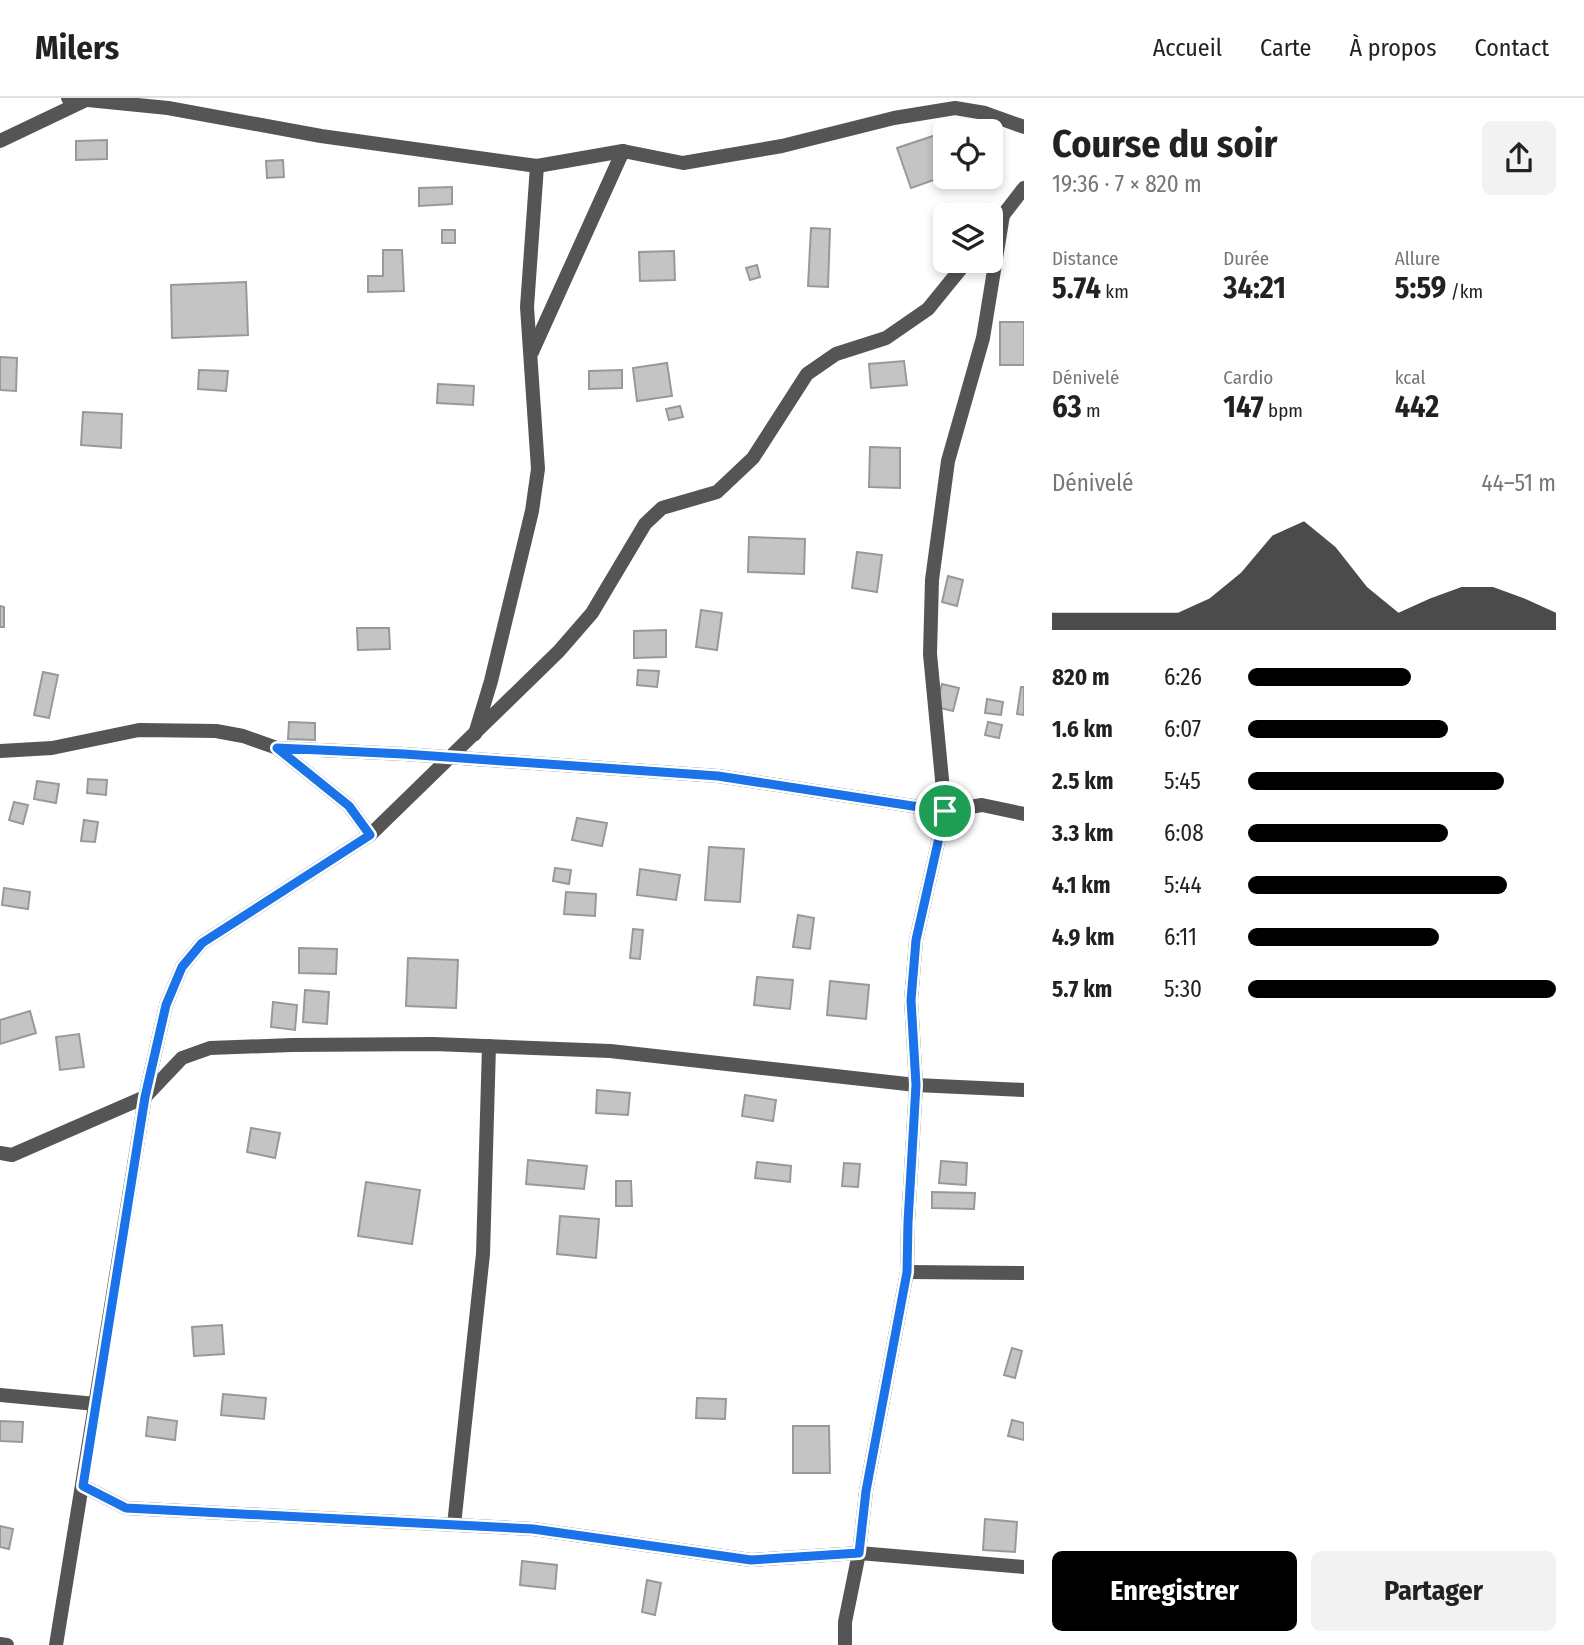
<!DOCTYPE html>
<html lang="fr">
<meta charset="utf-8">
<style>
body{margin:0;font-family:"Fira Sans Condensed",sans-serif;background:#f2f2f2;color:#222;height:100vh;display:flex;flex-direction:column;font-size:26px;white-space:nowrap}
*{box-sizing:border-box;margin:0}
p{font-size:23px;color:#767676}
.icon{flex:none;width:38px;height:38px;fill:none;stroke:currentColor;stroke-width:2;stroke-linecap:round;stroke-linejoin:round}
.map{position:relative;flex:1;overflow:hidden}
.drawer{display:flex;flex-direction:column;background:#fff;width:560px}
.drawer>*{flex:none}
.controls{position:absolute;left:933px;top:21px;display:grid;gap:14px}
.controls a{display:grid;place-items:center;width:70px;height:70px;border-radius:10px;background:#fff;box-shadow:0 4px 10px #0003;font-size:35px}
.pin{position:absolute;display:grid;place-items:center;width:60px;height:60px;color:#fff;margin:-30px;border:4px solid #fff;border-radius:50%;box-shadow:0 2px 7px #0007}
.round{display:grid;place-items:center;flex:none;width:74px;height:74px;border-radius:10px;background:#f2f2f2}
.overview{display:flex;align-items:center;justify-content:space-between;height:119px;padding:0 28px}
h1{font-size:38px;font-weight:700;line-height:52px}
.figures{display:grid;grid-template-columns:repeat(3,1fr);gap:10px;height:119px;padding:7px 28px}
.figures div{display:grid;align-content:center}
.figures b{font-size:30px;font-weight:700}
.figures small{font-size:19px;font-weight:400}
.figures p{font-size:19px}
.chart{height:196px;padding:14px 28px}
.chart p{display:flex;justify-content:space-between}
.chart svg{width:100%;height:126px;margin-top:7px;fill:#000;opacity:.7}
.button{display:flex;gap:14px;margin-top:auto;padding:14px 28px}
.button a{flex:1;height:80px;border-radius:10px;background:#000;color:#fff;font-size:28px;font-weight:700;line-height:80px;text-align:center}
.button a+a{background:#f2f2f2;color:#222}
ul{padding:0 28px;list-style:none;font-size:23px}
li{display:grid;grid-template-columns:112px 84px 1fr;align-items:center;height:52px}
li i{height:18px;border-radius:9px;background:#000}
header{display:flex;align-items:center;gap:42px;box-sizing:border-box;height:98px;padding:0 35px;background:#fff;border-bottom:2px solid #e0e0e0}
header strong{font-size:33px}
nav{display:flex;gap:38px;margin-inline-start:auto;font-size:24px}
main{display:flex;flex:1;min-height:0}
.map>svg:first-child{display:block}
</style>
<header>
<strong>Milers</strong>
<nav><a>Accueil</a><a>Carte</a><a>À propos</a><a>Contact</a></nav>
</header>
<main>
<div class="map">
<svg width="1024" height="1547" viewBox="0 0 1024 1547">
<rect width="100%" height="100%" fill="#fff"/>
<g fill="#c4c4c4" stroke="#999" stroke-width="2">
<path d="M 969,26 L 972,33 L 949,33 Z"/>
<path d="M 945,34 L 945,78 L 911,90 L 897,50 Z"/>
<path d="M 107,42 L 107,61 L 76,62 L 76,43 Z"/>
<path d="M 283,62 L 284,79 L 267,80 L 266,63 Z"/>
<path d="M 452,89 L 452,106 L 419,108 L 419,90 Z"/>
<path d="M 811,130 L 830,131 L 828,189 L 808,188 Z"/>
<rect x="442" y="132" width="13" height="13"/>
<path d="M 383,152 L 402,152 L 404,193 L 368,194 L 368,178 L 383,178 Z"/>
<path d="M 674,153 L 675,182 L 640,183 L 639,154 Z"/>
<path d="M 757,167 L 760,179 L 750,182 L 746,170 Z"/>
<path d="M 246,184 L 248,237 L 172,240 L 171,187 Z"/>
<rect x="1000" y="224" width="24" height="43"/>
<path d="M 0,259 L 17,260 L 16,293 L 0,292 Z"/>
<path d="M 904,263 L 907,287 L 871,290 L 869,266 Z"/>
<path d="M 667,265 L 672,298 L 637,303 L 633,270 Z"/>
<path d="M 199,272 L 228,273 L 226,293 L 198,291 Z"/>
<path d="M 622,272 L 622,290 L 589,291 L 589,273 Z"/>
<path d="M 438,286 L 474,288 L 473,307 L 437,305 Z"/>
<path d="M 680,308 L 683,319 L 669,322 L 666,311 Z"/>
<path d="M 83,314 L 122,316 L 121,350 L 81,347 Z"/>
<path d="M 870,349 L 900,350 L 900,390 L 869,389 Z"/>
<path d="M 749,439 L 805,441 L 804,476 L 748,474 Z"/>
<path d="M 857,454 L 882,457 L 877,494 L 852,490 Z"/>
<path d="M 948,478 L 963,482 L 957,508 L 942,504 Z"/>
<path d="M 0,508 L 4,509 L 4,529 L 0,529 Z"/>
<path d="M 701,512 L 722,515 L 717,552 L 696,549 Z"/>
<path d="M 357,530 L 389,530 L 390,551 L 358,552 Z"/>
<path d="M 666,532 L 666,559 L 634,560 L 634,533 Z"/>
<path d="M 638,572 L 659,573 L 657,589 L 637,587 Z"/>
<path d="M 43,574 L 58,577 L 49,620 L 34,617 Z"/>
<path d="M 942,586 L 959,590 L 953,613 L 936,609 Z"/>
<path d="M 1021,589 L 1024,589 L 1024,617 L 1017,616 Z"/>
<path d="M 987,601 L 1003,604 L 1001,617 L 985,615 Z"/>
<path d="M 289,624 L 315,625 L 315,642 L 288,641 Z"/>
<path d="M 988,624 L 1002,627 L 999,640 L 985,637 Z"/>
<path d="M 88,681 L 107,682 L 106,697 L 87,695 Z"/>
<path d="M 37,683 L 59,686 L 56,705 L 34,701 Z"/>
<path d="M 14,704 L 28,707 L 23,726 L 9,722 Z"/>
<path d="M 577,720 L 607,725 L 602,748 L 572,742 Z"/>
<path d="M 84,722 L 98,724 L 95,744 L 81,743 Z"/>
<path d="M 709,749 L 744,751 L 740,804 L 705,802 Z"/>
<path d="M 555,770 L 571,772 L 569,786 L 553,783 Z"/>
<path d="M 640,771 L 680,777 L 676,802 L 637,797 Z"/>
<path d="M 4,790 L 30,794 L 28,811 L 2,807 Z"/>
<path d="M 566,794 L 596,796 L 595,818 L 564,816 Z"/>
<path d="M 798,817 L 814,820 L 810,851 L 793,849 Z"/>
<path d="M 633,831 L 643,832 L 640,861 L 630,860 Z"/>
<path d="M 299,850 L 337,851 L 336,876 L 299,875 Z"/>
<path d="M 408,860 L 458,862 L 456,910 L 406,908 Z"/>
<path d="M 757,879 L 793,882 L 790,911 L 754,907 Z"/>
<path d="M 830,883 L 869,887 L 866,921 L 827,917 Z"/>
<path d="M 305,892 L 329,894 L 327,926 L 303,924 Z"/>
<path d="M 273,904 L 297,907 L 295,932 L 271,929 Z"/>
<path d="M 30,913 L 36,935 L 0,946 L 0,922 Z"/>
<path d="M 79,936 L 84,969 L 60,972 L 56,939 Z"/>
<path d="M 597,992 L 630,995 L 628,1017 L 596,1015 Z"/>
<path d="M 745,997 L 776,1002 L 773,1023 L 742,1018 Z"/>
<path d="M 251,1030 L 280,1035 L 275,1060 L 247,1054 Z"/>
<path d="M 528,1062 L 587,1068 L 584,1091 L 526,1086 Z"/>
<path d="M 941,1063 L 967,1065 L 966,1087 L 939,1085 Z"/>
<path d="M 757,1064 L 791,1068 L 790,1084 L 755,1080 Z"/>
<path d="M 844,1065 L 860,1066 L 858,1089 L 842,1088 Z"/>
<path d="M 616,1083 L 631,1083 L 632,1108 L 616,1108 Z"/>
<path d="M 366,1084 L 420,1092 L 412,1146 L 358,1138 Z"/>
<path d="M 932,1094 L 975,1095 L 974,1111 L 932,1110 Z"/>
<path d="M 560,1118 L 599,1121 L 596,1160 L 557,1156 Z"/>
<path d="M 222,1227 L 224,1256 L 194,1258 L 192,1229 Z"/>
<path d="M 1012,1250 L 1022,1253 L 1015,1280 L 1004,1277 Z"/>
<path d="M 223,1296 L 266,1300 L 264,1321 L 221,1317 Z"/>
<path d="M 697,1300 L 726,1301 L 725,1321 L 696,1320 Z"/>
<path d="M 148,1319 L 177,1323 L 175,1342 L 146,1338 Z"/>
<path d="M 1012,1322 L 1024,1325 L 1024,1342 L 1008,1338 Z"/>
<path d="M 0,1323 L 23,1324 L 22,1344 L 0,1343 Z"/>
<path d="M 793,1328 L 829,1328 L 830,1375 L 793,1375 Z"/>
<path d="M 985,1421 L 1017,1424 L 1015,1454 L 983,1452 Z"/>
<path d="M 0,1428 L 13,1431 L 9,1451 L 0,1449 Z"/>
<path d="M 522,1463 L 557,1467 L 555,1491 L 520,1487 Z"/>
<path d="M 647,1482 L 661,1485 L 655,1517 L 642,1514 Z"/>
</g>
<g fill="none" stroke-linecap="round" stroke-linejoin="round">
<g stroke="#555" stroke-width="14">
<path d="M 68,0 L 168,10 L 321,38 L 537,68 L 623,53 L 683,65 L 782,48 L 894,20 L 955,10 L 985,15 L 1024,29"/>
<path d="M 0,43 L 84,3"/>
<path d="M 990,134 L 1024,90"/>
<path d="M 532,254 L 623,53"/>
<path d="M 475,636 L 491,583 L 532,413 L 538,371 L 527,209 L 537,68"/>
<path d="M 277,650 L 349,708 L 370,737"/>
<path d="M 0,653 L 52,650 L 139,632 L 216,633 L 243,638 L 277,650 L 404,656 L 718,678 L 945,713 L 982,707 L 1024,716"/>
<path d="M 0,1055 L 12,1057 L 145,999 L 182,960 L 210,950 L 292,947 L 434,946 L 610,953 L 916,987 L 1024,992"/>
<path d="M 907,1174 L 1024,1175"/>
<path d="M 0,1297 L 96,1306"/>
<path d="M 83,1388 L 126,1410 L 533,1431 L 751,1462 L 859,1455 L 1024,1469"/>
<path d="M 454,1427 L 483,1156 L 489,948"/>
<path d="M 0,1546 L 7,1547"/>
<path d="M 56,1547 L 145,999 L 166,907 L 182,869 L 202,845 L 370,737 L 559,553 L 592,515 L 645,426 L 662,410 L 717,394 L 753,360 L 807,276 L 836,256 L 886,240 L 928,211 L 967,163"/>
<path d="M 845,1547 L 845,1524 L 859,1455 L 866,1393 L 907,1174 L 908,1124 L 916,987 L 911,902 L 916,842 L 945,713 L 930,556 L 932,482 L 948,363 L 983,240 L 1003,117"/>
</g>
</g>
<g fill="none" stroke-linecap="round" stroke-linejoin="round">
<defs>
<path id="route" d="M 277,650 L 404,656 L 718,678 L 945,713 L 916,842 L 911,902 L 916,987 L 908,1124 L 907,1174 L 866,1393 L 859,1455 L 751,1462 L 533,1431 L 126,1410 L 83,1388 L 145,999 L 166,907 L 182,869 L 202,845 L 370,737 L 349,708 Z"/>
</defs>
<use href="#route" stroke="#fff" stroke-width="14"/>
<use href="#route" stroke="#1a73e8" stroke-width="9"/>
</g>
</svg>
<div class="controls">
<a><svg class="icon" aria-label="locate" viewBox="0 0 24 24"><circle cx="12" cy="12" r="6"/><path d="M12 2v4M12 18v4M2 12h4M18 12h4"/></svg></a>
<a><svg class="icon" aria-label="layers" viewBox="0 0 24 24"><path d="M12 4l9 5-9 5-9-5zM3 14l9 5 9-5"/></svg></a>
</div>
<div class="pin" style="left:945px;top:713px;background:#1e9e55"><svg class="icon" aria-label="arrive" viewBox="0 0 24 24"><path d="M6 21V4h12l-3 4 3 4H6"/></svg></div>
</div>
<section class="drawer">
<div class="overview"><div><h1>Course du soir</h1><p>19:36 · 7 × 820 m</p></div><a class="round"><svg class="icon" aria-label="share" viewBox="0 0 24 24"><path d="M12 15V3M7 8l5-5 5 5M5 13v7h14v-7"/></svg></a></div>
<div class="figures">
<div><p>Distance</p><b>5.74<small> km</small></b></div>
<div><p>Durée</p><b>34:21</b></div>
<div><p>Allure</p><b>5:59<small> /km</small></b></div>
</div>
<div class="figures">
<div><p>Dénivelé</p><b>63<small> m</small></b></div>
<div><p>Cardio</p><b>147<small> bpm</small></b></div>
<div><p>kcal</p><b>442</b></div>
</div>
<div class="chart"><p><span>Dénivelé</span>44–51 m</p>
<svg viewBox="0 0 160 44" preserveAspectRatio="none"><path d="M0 44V38L10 38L20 38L30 38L40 38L50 33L60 24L70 11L80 6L90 15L100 29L110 38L120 33L130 29L140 29L150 33L160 38V44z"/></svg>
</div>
<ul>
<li><b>820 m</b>6:26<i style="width:53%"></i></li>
<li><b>1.6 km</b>6:07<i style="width:65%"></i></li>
<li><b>2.5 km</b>5:45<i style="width:83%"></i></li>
<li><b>3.3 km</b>6:08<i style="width:65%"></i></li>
<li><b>4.1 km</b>5:44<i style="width:84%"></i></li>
<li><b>4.9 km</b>6:11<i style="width:62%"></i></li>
<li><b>5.7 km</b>5:30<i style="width:100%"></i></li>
</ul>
<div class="button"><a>Enregistrer</a><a>Partager</a></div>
</section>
</main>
